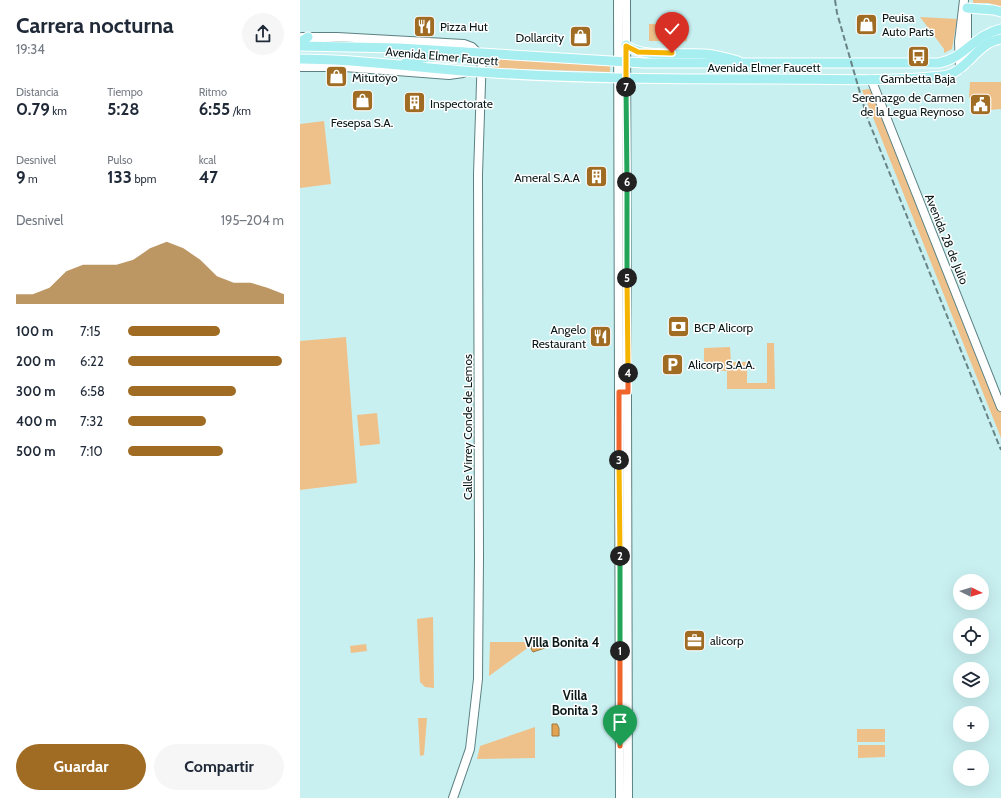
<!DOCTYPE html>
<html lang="es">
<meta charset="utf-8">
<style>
body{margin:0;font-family:Cabin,sans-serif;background:#f6f6f7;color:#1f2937;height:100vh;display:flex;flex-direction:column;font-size:15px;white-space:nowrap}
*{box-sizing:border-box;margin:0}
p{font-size:13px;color:#747a83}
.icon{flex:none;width:22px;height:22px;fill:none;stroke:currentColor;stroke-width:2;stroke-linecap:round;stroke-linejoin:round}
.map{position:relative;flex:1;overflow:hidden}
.side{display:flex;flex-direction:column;background:#fff;width:300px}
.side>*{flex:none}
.needle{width:26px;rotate:95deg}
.buttons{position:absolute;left:653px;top:574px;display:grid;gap:8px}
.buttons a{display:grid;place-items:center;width:36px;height:36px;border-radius:50%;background:#fff;box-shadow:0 4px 16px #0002;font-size:20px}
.pin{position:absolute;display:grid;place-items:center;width:34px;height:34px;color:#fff;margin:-41px -17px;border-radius:50% 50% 50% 0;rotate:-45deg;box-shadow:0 0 4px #0007}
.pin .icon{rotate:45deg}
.km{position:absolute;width:20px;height:20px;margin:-10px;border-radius:50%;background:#222;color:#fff;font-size:11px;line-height:20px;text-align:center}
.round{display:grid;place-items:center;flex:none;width:42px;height:42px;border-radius:21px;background:#f6f6f7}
.summary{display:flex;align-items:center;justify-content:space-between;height:68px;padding:0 16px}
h1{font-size:22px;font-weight:700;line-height:30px}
.stats{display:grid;grid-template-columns:repeat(3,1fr);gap:6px;height:68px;padding:4px 16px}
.stats div{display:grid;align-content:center}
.stats b{font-size:17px;font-weight:700}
.stats small{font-size:11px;font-weight:400}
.stats p{font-size:11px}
.chart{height:112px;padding:8px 16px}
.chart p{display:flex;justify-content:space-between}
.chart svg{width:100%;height:72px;margin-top:4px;fill:#a06c23;opacity:.7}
.button{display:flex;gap:8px;margin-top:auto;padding:8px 16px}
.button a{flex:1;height:46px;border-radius:24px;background:#a06c23;color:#fff;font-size:16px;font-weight:700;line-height:46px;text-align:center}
.button a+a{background:#f6f6f7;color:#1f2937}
ul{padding:0 16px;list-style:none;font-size:13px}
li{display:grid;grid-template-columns:64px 48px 1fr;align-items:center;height:30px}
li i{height:10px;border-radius:5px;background:#a06c23}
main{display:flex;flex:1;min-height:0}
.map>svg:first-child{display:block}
</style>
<main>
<section class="side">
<div class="summary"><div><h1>Carrera nocturna</h1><p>19:34</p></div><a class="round"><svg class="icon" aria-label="share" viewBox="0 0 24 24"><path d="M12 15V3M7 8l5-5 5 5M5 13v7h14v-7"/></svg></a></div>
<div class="stats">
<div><p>Distancia</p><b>0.79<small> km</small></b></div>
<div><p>Tiempo</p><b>5:28</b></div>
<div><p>Ritmo</p><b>6:55<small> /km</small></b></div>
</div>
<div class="stats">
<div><p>Desnivel</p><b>9<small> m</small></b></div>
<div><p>Pulso</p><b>133<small> bpm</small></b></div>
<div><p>kcal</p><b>47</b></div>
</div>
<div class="chart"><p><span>Desnivel</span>195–204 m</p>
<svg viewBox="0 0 160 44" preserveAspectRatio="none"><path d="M0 44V38L10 38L20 34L30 24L40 20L50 20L60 20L70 17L80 10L90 6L100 10L110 17L120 27L130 31L140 31L150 34L160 38V44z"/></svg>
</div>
<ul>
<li><b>100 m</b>7:15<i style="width:59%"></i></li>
<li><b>200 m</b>6:22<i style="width:99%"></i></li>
<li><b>300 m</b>6:58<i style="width:69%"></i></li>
<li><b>400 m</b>7:32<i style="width:50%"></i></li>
<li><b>500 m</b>7:10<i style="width:61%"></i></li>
</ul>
<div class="button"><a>Guardar</a><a>Compartir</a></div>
</section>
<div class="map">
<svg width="701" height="798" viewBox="0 0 701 798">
<rect width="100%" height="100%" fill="#c9f0f1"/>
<g fill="#efc18a">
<path d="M 673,0 L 701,0 L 701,8 L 689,3 L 673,3 Z"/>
<path d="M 620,17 L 657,19 L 652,49 L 644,53 L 644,49 Z"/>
<path d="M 386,23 L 387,41 L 349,41 L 349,24 Z"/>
<path d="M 190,58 L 310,66 L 310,72 L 194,68 L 190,63 Z"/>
<path d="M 670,82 L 701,82 L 701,109 L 679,111 L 669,97 Z"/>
<path d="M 569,89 L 576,95 L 701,412 L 701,438 L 562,90 Z"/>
<path d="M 24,121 L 31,184 L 0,188 L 0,124 Z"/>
<path d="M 46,337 L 57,483 L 0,490 L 0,341 Z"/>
<path d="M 467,343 L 474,343 L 475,389 L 427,389 L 427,371 L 404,370 L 404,348 L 430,347 L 431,362 L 447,362 L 447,383 L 467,383 Z"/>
<path d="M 77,413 L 80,444 L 60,446 L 57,415 Z"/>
<path d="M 133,617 L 134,688 L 125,687 L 120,682 L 117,619 Z"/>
<path d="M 190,642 L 227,642 L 229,647 L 189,676 Z"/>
<path d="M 66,644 L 67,651 L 51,653 L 50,646 Z"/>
<path d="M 118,718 L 127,718 L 124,755 L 120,756 Z"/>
<path d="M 235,727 L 235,758 L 177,759 L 180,746 Z"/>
<rect x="557" y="729" width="28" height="13"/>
<path d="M 558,745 L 585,745 L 585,757 L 558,758 Z"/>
</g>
<g fill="#e1a252" stroke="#a07941">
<path d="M 233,643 L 245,643 L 245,648 L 233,652 L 231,649 Z"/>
<path d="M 252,724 L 257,724 L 259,728 L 259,736 L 252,736 Z"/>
</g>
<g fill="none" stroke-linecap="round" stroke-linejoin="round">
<defs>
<g id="secondary">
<path d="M 318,0 L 320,798"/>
<path d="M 326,0 L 328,798"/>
<path d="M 2,37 L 37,37 L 164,44 L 172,47 L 178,53"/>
<path d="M 667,63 L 667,14"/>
<path d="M 0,67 L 44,67 L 149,75 L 163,73"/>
<path d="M 660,69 L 659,42 L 664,0"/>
<path d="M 571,79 L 701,407"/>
<path d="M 153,798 L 170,749 L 178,679 L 179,557 L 178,174 L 182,53"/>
</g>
<g id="primary">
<path d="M 667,8 L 694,10 L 701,12"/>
<path d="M 0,42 L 8,37"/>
<path d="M 326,45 C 341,59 384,52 405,54 C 416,55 427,58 438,61"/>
<path d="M 0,46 L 99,48 L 344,63 L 639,63 C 665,58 674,35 701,29"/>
<path d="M 0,59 C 60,59 119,68 179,72 C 277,79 375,79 473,79 C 529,79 586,82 642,76 C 668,73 675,43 701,39"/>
<path d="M 105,63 L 127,57 L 162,59 L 164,57 L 163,52"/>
</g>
</defs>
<use href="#secondary" stroke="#5c8182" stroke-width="10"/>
<use href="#primary" stroke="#fff" stroke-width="11"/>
<use href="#secondary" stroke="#fff" stroke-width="8"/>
<use href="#primary" stroke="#a7eef1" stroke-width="9"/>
<path stroke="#698484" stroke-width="2" stroke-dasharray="6 3" stroke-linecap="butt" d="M 535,0 L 537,13 L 567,117 L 701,450"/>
</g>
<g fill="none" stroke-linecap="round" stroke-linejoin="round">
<defs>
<path id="split-1" d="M 320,746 L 320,651"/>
<path id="split-2" d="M 320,556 L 320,651"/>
<path id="split-3" d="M 319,460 L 320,556"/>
<path id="split-4" d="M 319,460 L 319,392 L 328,392 L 328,373"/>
<path id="split-5" d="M 327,278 L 328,373"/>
<path id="split-6" d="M 327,182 L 327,278"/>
<path id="split-7" d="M 326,87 L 327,182"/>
<path id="split-8" d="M 326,87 L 326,46 L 338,52 L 372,53"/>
</defs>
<use href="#split-1" stroke="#fff" stroke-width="8"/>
<use href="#split-2" stroke="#fff" stroke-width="8"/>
<use href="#split-3" stroke="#fff" stroke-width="8"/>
<use href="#split-4" stroke="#fff" stroke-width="8"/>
<use href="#split-5" stroke="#fff" stroke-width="8"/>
<use href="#split-6" stroke="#fff" stroke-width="8"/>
<use href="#split-7" stroke="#fff" stroke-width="8"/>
<use href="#split-8" stroke="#fff" stroke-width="8"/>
<use href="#split-1" stroke="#f0652b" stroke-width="5"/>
<use href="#split-2" stroke="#22a559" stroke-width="5"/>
<use href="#split-3" stroke="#f5b400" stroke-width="5"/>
<use href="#split-4" stroke="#f0652b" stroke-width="5"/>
<use href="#split-5" stroke="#f5b400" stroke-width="5"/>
<use href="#split-6" stroke="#22a559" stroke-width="5"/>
<use href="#split-7" stroke="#22a559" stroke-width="5"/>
<use href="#split-8" stroke="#f5b400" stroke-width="5"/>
</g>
<defs>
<symbol id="shop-square" viewBox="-11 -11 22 22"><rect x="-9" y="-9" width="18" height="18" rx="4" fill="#a06c23" stroke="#fff"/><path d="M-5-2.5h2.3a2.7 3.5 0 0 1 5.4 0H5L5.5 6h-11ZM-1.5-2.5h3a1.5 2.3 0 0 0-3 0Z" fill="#fff"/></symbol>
<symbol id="restaurant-square" viewBox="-11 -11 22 22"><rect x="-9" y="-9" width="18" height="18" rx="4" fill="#a06c23" stroke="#fff"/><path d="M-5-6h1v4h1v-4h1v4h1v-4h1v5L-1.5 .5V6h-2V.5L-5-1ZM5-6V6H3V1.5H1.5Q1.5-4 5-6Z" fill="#fff"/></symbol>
<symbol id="bus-square" viewBox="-11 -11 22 22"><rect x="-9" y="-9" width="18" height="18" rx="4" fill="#a06c23" stroke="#fff"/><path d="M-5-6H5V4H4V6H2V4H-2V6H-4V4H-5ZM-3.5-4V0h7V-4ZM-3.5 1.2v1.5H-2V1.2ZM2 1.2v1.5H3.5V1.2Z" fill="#fff"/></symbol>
<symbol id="building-square" viewBox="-11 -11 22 22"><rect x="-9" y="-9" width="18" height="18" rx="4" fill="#a06c23" stroke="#fff"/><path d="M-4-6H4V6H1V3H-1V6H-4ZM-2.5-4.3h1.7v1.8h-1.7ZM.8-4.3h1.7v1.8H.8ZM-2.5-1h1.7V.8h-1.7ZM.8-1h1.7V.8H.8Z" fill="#fff"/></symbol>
<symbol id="civic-square" viewBox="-11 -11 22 22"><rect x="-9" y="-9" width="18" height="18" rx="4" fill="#a06c23" stroke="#fff"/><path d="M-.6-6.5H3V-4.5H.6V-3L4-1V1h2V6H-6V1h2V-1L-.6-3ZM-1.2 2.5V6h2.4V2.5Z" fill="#fff"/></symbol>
<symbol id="bank-square" viewBox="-11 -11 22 22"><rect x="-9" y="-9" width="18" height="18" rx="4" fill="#a06c23" stroke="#fff"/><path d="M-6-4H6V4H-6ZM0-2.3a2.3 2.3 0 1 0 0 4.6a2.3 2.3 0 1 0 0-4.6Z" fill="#fff"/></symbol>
<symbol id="parking-square" viewBox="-11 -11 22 22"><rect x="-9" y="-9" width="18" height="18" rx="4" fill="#a06c23" stroke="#fff"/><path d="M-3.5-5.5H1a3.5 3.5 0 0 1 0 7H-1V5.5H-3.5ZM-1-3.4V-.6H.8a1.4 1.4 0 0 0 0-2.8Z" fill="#fff"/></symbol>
<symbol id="office-square" viewBox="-11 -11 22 22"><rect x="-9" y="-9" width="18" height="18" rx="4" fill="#a06c23" stroke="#fff"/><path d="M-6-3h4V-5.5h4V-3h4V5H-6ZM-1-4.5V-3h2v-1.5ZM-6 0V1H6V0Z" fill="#fff"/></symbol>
</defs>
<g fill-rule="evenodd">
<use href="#shop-square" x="554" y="12" width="25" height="25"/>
<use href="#restaurant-square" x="112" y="14" width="25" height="25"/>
<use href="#shop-square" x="268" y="24" width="25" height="25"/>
<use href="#bus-square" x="606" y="44" width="25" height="25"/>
<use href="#shop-square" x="24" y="64" width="25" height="25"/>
<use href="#shop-square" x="50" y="88" width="25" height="25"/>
<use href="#building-square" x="102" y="90" width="25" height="25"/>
<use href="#civic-square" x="668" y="92" width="25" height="25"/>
<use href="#building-square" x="284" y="164" width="25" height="25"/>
<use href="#bank-square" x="366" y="314" width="25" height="25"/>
<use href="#restaurant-square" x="288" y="324" width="25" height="25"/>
<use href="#parking-square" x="360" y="352" width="25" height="25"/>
<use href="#office-square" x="382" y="628" width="25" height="25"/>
</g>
<g text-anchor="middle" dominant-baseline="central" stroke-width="3" stroke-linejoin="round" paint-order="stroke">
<g font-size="12" fill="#091818" stroke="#fff" text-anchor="start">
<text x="582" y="17">Peuisa<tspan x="582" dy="14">Auto Parts</tspan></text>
<text x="140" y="26">Pizza Hut</text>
<text x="264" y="37" text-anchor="end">Dollarcity</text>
<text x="52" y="77">Mitutoyo</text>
<text x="618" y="78" text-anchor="middle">Gambetta Baja</text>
<text x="664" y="97" text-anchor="end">Serenazgo de Carmen<tspan x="664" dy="14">de la Legua Reynoso</tspan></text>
<text x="130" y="103">Inspectorate</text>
<text x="62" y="122" text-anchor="middle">Fesepsa S.A.</text>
<text x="280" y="177" text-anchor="end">Ameral S.A.A</text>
<text x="394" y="327">BCP Alicorp</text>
<text x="286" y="329" text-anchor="end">Angelo<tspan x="286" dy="14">Restaurant</tspan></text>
<text x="388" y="364">Alicorp S.A.A.</text>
<text x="410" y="640">alicorp</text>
</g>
<g font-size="12" fill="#091818" stroke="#fff">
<text transform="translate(142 56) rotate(5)">Avenida Elmer Faucett</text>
<text x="464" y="67">Avenida Elmer Faucett</text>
<text transform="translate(647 239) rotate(68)">Avenida 28 de Julio</text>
<text transform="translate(167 427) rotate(-90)">Calle Virrey Conde de Lemos</text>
</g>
<g font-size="13" font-weight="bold" fill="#091818" stroke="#fff">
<text x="262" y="642">Villa Bonita 4</text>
<text x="275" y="695">Villa<tspan x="275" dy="15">Bonita 3</tspan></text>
</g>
</g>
</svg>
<div class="buttons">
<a><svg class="needle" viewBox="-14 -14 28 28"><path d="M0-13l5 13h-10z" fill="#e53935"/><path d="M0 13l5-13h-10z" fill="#747a83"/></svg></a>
<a><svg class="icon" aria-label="locate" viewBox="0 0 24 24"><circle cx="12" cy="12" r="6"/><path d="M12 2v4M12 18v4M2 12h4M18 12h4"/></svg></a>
<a><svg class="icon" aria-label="layers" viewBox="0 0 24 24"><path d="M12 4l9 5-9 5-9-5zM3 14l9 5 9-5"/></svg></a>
<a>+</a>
<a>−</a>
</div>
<div class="pin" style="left:320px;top:746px;background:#1e9e55"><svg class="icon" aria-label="arrive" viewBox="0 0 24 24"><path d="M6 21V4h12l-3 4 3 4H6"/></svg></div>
<div class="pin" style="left:372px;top:53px;background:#d93025"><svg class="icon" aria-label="check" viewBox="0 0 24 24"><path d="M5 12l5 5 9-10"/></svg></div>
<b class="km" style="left:320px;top:651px">1</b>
<b class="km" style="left:320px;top:556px">2</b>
<b class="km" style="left:319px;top:460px">3</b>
<b class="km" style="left:328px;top:373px">4</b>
<b class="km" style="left:327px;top:278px">5</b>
<b class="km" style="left:327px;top:182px">6</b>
<b class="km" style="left:326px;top:87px">7</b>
</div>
</main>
